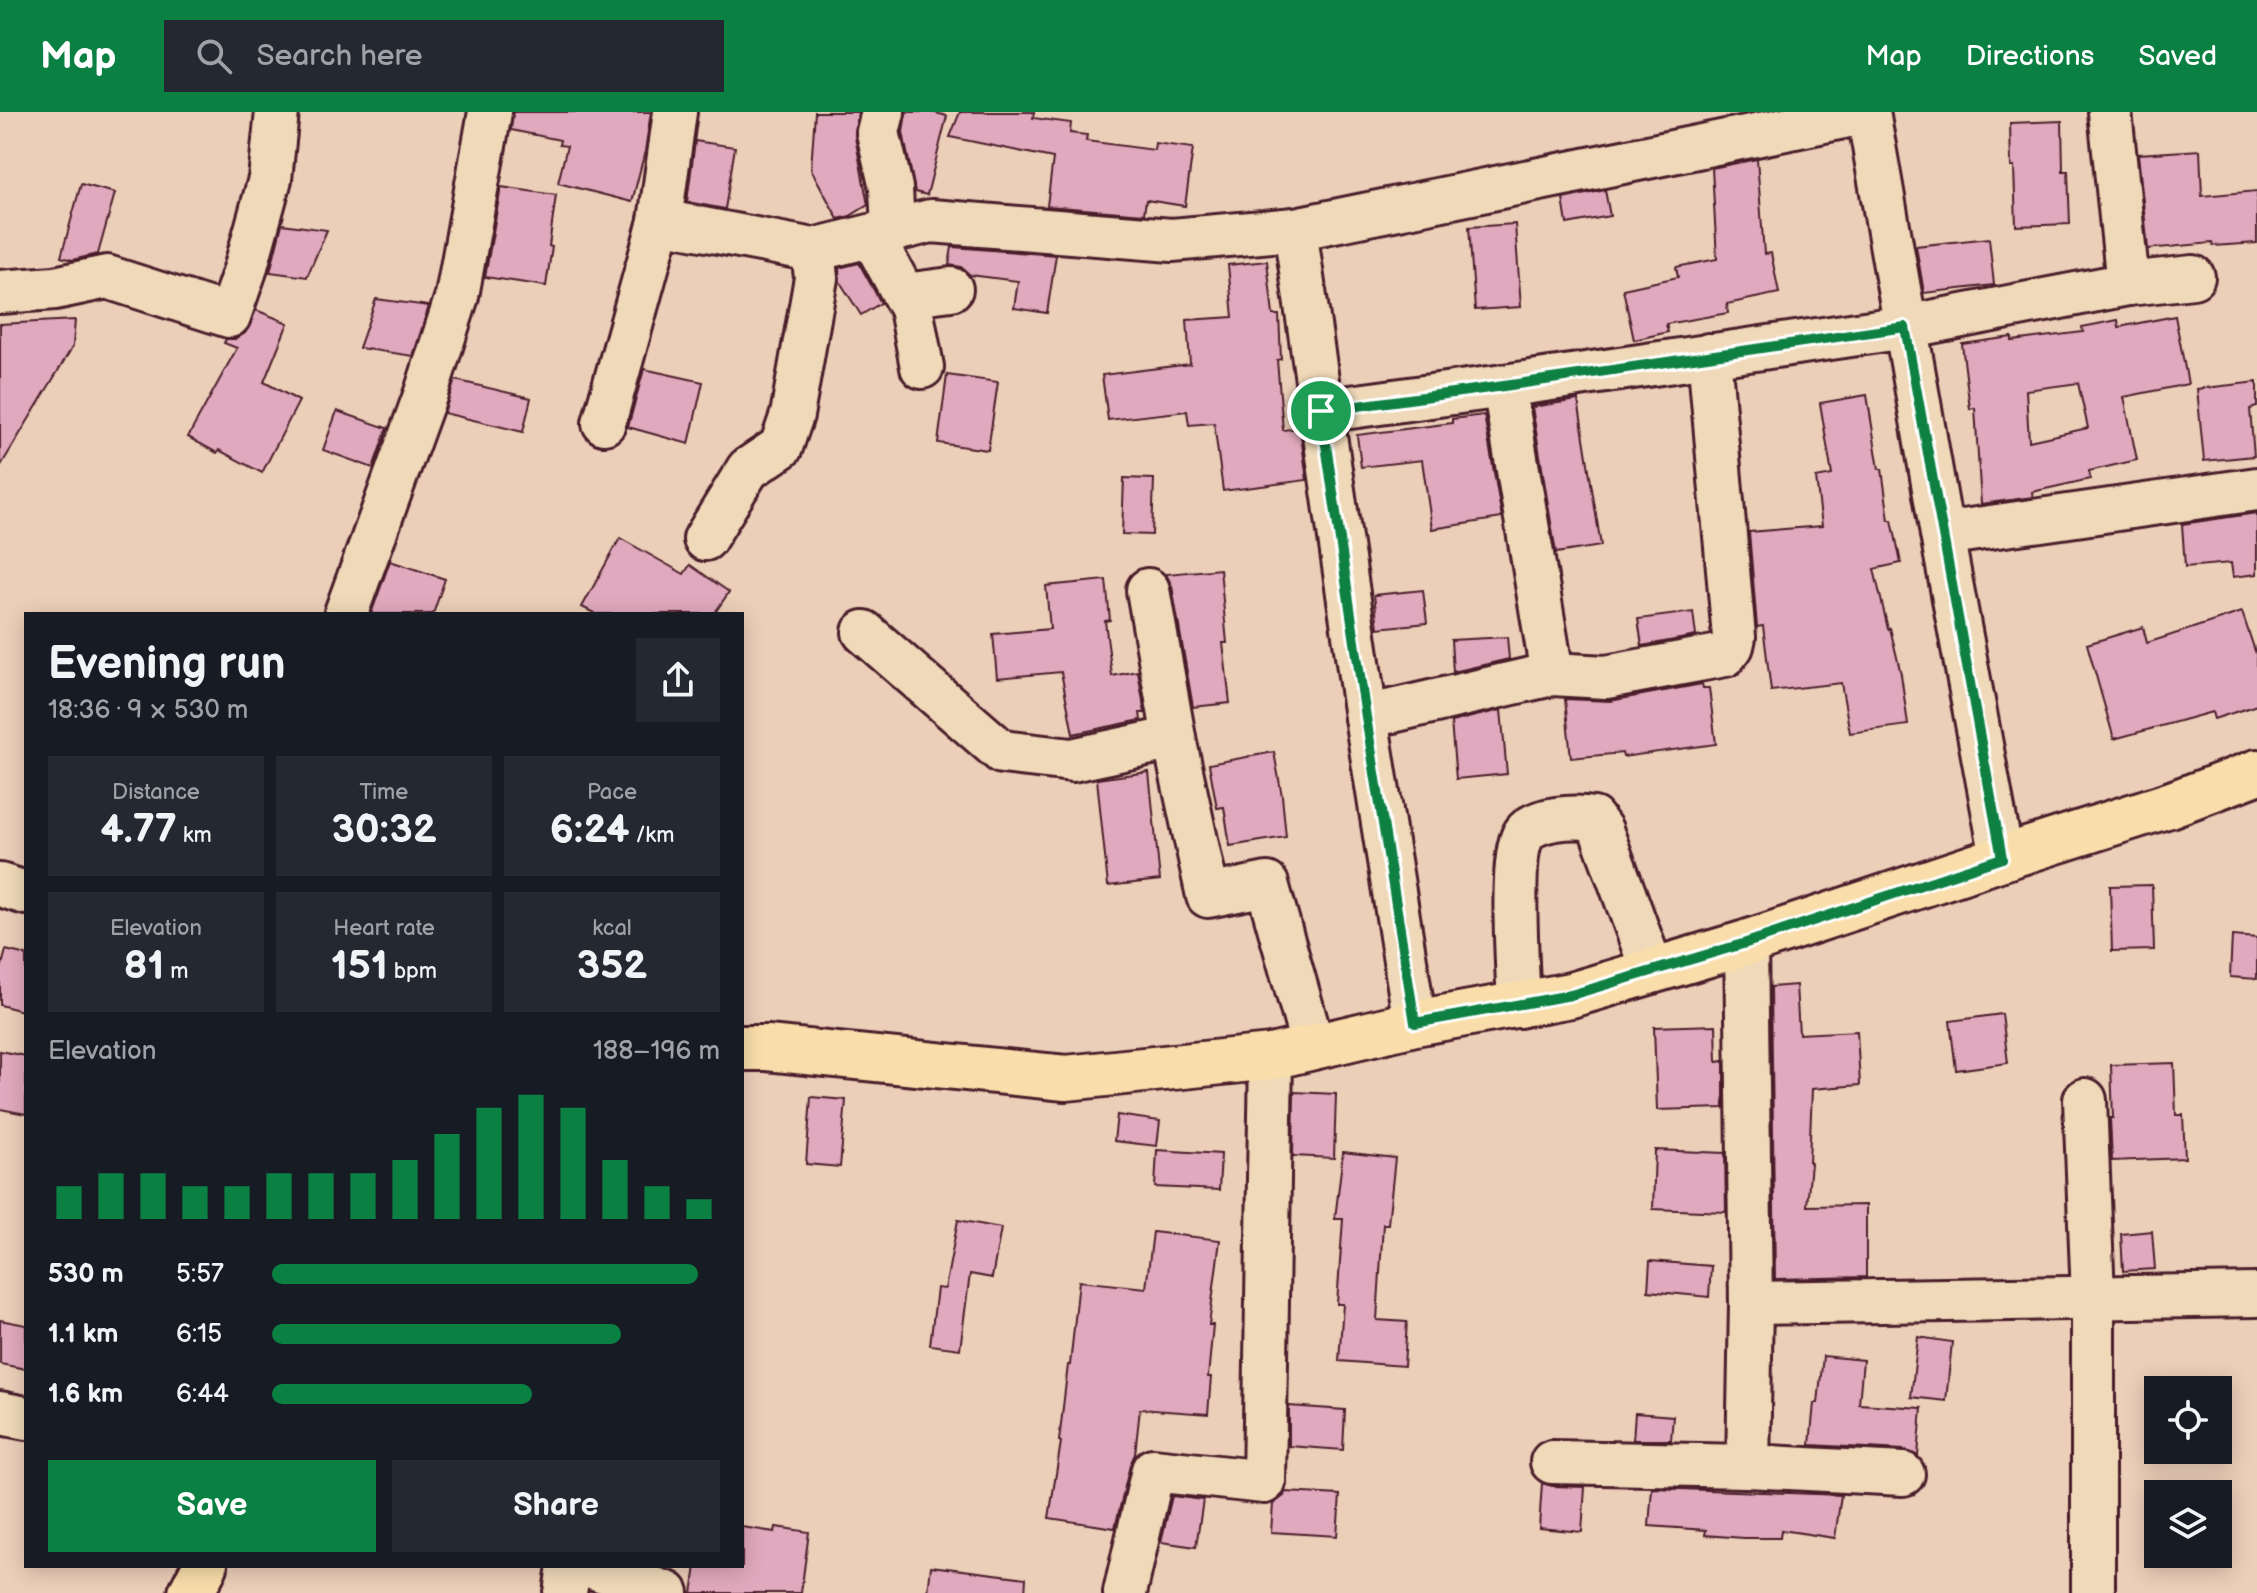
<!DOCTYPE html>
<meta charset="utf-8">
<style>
body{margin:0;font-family:"Balsamiq Sans",sans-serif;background:#242831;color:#f1f3f6;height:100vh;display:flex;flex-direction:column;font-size:30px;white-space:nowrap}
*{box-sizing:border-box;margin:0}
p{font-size:26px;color:#9ea1a6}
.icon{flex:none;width:44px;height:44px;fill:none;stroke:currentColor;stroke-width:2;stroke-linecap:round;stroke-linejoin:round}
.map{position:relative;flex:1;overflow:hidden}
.details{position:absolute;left:24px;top:500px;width:720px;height:956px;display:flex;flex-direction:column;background:#171b24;border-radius:0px;box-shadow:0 4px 20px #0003}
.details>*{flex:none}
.tools{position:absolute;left:2144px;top:1264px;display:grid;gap:16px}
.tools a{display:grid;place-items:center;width:88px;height:88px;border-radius:0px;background:#171b24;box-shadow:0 4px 20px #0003;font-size:40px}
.pin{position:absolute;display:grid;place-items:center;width:68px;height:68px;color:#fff;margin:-34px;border:4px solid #fff;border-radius:50%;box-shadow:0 2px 8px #0007}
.round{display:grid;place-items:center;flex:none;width:84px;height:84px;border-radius:0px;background:#242831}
.summary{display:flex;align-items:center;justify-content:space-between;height:136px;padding:0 24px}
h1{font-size:44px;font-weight:700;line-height:60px}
.figures{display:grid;grid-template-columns:repeat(3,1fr);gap:12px;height:136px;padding:8px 24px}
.figures div{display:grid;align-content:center;border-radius:0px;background:#242831;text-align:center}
.figures b{font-size:40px;font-weight:700}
.figures small{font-size:22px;font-weight:400}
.figures p{font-size:22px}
.chart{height:224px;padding:16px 24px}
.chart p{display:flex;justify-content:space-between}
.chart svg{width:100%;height:144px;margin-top:8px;stroke:#0b8043;stroke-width:6}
.action{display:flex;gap:16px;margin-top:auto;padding:16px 24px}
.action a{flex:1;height:92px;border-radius:0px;background:#0b8043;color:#fff;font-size:32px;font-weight:700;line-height:92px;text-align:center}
.action a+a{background:#242831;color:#f1f3f6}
ul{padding:0 24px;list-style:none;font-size:26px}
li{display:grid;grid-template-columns:128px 96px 1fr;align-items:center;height:60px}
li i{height:20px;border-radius:10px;background:#0b8043}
header{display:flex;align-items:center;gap:48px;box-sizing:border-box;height:112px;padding:0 40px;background:#0b8043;color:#fff}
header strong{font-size:38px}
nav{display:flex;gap:44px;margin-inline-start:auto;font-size:28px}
.search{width:560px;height:72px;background:#242831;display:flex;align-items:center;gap:20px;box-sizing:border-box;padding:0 28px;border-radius:0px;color:#9ea1a6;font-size:30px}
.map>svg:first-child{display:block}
</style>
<header>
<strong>Map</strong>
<div class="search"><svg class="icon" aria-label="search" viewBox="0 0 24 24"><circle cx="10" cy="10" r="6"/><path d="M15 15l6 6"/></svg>Search here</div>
<nav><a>Map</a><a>Directions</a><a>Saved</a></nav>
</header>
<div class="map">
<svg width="2257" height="1481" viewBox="0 0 2257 1481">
<rect width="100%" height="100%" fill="#eccfb9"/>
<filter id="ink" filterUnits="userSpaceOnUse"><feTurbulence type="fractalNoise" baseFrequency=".0125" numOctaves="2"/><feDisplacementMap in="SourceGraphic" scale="16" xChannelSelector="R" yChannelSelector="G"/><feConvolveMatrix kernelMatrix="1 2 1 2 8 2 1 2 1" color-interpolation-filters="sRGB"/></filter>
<g filter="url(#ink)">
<g fill="#e1a9bd" stroke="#4a1f2b" stroke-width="2" fill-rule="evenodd">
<path d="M 513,0 L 651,0 L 645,39 L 632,90 L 558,71 L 567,34 L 559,33 L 560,28 L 511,18 Z"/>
<path d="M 815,0 L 858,0 L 855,25 L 868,93 L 850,104 L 838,107 L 811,57 Z"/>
<path d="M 906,0 L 932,0 L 947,4 L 927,83 L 915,80 L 903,20 Z"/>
<path d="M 960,0 L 1034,0 L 1033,6 L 1071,11 L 1070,21 L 1087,23 L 1086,29 L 1154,38 L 1155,31 L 1193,36 L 1185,94 L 1146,88 L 1144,102 L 1047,94 L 1053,46 L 950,25 Z"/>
<path d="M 2062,9 L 2063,59 L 2068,59 L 2070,112 L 2016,114 L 2014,55 L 2011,55 L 2010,11 Z"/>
<path d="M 695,29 L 735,35 L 725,97 L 687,90 Z"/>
<path d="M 2200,38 L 2202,84 L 2257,79 L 2257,131 L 2213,134 L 2212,131 L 2148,137 L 2138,42 Z"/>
<path d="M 1757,47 L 1764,142 L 1771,141 L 1779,181 L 1727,192 L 1728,201 L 1666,212 L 1668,220 L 1634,228 L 1623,177 L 1678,165 L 1676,155 L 1717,147 L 1712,56 Z"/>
<path d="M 81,72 L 115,81 L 98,142 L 72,148 L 61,145 Z"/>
<path d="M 501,75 L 556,83 L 549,134 L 552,135 L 546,174 L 485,165 Z"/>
<path d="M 1605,78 L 1610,104 L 1567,112 L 1563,87 Z"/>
<path d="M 282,112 L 327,118 L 307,165 L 270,160 Z"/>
<path d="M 1515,112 L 1521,195 L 1475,198 L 1469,115 Z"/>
<path d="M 1989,126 L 1994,173 L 1924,181 L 1916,134 Z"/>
<path d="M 952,135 L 1056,143 L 1047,201 L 1014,196 L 1018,169 L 970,163 L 961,155 L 949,153 Z"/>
<path d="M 1267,149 L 1273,203 L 1279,203 L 1281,247 L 1277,248 L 1283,318 L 1300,316 L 1307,368 L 1223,379 L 1214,311 L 1189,313 L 1187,299 L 1108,308 L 1102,263 L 1190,252 L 1187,208 L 1233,205 L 1228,153 Z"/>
<path d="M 859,151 L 881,191 L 861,203 L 840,170 L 839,156 Z"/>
<path d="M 376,187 L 429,194 L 413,244 L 359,236 Z"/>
<path d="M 256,198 L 288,211 L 264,270 L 299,289 L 262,361 L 219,338 L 217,341 L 188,325 L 237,236 L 224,231 L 226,227 L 235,227 L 245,221 Z"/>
<path d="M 2175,204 L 2188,272 L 2124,285 L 2137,348 L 2089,359 L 2090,367 L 2032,380 L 2033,385 L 1981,392 L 1975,296 L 1970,297 L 1962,232 L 2012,225 L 2012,229 L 2083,220 L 2082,215 L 2118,208 L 2119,215 ZM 2078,271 L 2088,316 L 2029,329 L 2026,278 Z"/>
<path d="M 75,208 L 73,234 L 0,355 L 0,212 Z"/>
<path d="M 644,257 L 703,270 L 689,332 L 628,315 Z"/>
<path d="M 947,263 L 998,270 L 988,338 L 938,331 Z"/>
<path d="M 455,268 L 531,286 L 523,320 L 444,301 Z"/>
<path d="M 2257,270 L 2257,295 L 2250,297 L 2254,344 L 2204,349 L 2197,277 Z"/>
<path d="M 1867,283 L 1879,357 L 1882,357 L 1889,408 L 1892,408 L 1901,451 L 1874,457 L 1888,517 L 1890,516 L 1901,562 L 1908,613 L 1850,621 L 1841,571 L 1771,579 L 1763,514 L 1757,515 L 1749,420 L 1822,414 L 1816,366 L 1832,363 L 1820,291 Z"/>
<path d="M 1578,288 L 1601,434 L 1556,441 L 1532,295 Z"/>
<path d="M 337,299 L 387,316 L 373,356 L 323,338 Z"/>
<path d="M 1484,303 L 1502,406 L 1432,417 L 1422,348 L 1361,355 L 1357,323 L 1452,311 L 1452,307 Z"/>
<path d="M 1124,366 L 1154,367 L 1152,423 L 1122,422 Z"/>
<path d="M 2257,401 L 2257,462 L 2233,465 L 2231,451 L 2185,455 L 2182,412 Z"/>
<path d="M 620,426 L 684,462 L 690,453 L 729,480 L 714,502 L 596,502 L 582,495 Z"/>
<path d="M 390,449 L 445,467 L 433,502 L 371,502 Z"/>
<path d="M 1220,457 L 1227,531 L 1223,531 L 1230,591 L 1193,595 L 1172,474 L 1166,462 Z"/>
<path d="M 1106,468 L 1110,508 L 1105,509 L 1112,564 L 1138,559 L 1145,601 L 1140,601 L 1141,608 L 1073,622 L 1061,560 L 997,566 L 993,522 L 1050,517 L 1046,474 Z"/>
<path d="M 1423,478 L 1427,511 L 1378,516 L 1374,483 Z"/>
<path d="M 1693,500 L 1696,524 L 1642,534 L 1638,507 Z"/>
<path d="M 2242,500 L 2257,545 L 2257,593 L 2214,607 L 2212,600 L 2114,627 L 2087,532 L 2143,515 L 2147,531 Z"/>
<path d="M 1507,525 L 1509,547 L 1453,560 L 1451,528 Z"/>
<path d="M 1702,572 L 1703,576 L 1709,576 L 1716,632 L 1623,645 L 1622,641 L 1571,646 L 1565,587 L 1610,589 Z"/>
<path d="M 1501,598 L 1507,662 L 1456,667 L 1451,610 Z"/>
<path d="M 1274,640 L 1282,684 L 1286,725 L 1230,734 L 1224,695 L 1217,696 L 1209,652 Z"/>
<path d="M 1149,660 L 1160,768 L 1108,774 L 1097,667 Z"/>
<path d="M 2152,773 L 2154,838 L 2112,839 L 2110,774 Z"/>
<path d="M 2232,824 L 2257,826 L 2257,867 L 2230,865 Z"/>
<path d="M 6,838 L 26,843 L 26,900 L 0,893 L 0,861 Z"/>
<path d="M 1796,873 L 1799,922 L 1857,919 L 1860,973 L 1812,977 L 1809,1050 L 1811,1051 L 1807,1094 L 1866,1093 L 1866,1165 L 1775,1167 L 1771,875 Z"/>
<path d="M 2002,902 L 2008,951 L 1956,958 L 1950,909 Z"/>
<path d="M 1716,913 L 1717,950 L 1724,949 L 1724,996 L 1657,998 L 1654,915 Z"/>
<path d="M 0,939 L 26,944 L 26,1002 L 0,997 Z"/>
<path d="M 2174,951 L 2176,1003 L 2183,1003 L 2185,1046 L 2112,1049 L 2110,1006 L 2113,1006 L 2111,953 Z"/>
<path d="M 1294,980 L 1336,982 L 1334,1046 L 1293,1044 Z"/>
<path d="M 811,985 L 846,988 L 840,1055 L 806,1052 Z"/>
<path d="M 1117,1003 L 1160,1009 L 1157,1034 L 1114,1029 Z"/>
<path d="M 1157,1038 L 1221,1042 L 1219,1078 L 1155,1075 Z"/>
<path d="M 1655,1038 L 1725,1041 L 1726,1100 L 1653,1097 Z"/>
<path d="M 1343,1040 L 1395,1046 L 1388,1112 L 1383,1112 L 1377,1208 L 1407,1210 L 1404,1254 L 1339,1249 L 1343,1192 L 1337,1192 L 1343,1107 L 1335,1107 Z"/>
<path d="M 958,1108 L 1001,1116 L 992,1166 L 970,1162 L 960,1237 L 930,1233 L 937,1176 L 945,1177 Z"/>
<path d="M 2152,1119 L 2155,1157 L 2123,1159 L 2121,1122 Z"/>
<path d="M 1153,1120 L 1220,1128 L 1209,1213 L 1213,1213 L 1208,1265 L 1211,1265 L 1208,1302 L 1140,1297 L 1135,1342 L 1130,1353 L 1115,1416 L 1049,1406 L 1061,1330 L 1059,1329 L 1068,1253 L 1070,1253 L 1079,1169 L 1146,1176 Z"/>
<path d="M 1650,1149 L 1711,1154 L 1709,1185 L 1648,1179 Z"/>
<path d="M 0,1208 L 26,1213 L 26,1257 L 0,1252 Z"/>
<path d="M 1918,1225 L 1952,1230 L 1946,1289 L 1911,1285 Z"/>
<path d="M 1823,1244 L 1863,1248 L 1859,1292 L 1922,1296 L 1918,1344 L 1904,1338 L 1810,1333 L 1814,1291 L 1818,1291 Z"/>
<path d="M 1289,1294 L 1345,1298 L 1343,1338 L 1289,1334 Z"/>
<path d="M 1635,1301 L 1673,1304 L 1671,1328 L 1633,1328 Z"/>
<path d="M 1542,1371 L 1552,1374 L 1585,1375 L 1582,1420 L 1539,1416 Z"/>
<path d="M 1652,1376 L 1841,1383 L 1835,1426 L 1781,1418 L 1780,1426 L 1744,1426 L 1705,1423 L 1706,1418 L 1649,1414 Z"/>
<path d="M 1285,1380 L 1340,1383 L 1337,1424 L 1271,1420 L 1273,1392 L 1284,1384 Z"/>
<path d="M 1172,1384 L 1203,1388 L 1196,1435 L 1161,1430 Z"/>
<path d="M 742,1415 L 775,1420 L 776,1415 L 809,1420 L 801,1481 L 692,1481 L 696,1454 L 742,1454 Z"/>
<path d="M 931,1454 L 1026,1466 L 1025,1481 L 928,1481 Z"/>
</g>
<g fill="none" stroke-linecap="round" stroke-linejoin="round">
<defs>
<g id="minor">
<path d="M 675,0 L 660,109 L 813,138 L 931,109 L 1172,128 L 1295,117"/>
<path d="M 883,0 L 878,20 L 891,76 L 893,118"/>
<path d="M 872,124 L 911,196 L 922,255"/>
<path d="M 2128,172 L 2193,165"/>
<path d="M 0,180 L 55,176 L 107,165 L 229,204 L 245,158 L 270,67 L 277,0"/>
<path d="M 904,183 L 951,177"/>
<path d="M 1504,274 L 1552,562"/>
<path d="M 1321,299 L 1504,274 L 1905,215 L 2128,172 L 2110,0"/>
<path d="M 604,311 L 660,109"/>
<path d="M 1942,422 L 2257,377"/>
<path d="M 705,427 L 748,357 L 781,335 L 792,303 L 816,166 L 813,138"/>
<path d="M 1148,478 L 1174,626"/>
<path d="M 346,501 L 426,281 L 457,184 L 490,0"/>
<path d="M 864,520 L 1002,640 L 1072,648 L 1174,626 L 1208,784 L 1267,772 L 1313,935"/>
<path d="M 1366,605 L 1552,562 L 1606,565 L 1725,543 L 1732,534 L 1734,525 L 1709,243"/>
<path d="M 0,773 L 26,781"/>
<path d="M 1746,831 L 1751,1191 L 2257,1183"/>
<path d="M 1519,894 C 1518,862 1509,744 1524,722 C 1535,705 1575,704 1593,707 L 1601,718 L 1652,858"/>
<path d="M 1415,911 L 1366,605 L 1295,117 L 1868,0 L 1942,422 L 2002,746"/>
<path d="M 2085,988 L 2093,1184 L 2093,1481"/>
<path d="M 1751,1191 L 1748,1354 L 1903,1362"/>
<path d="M 0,1301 L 26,1306"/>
<path d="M 1552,1350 L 1748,1354"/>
<path d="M 589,1454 L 667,1481"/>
<path d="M 565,1481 L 569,1454"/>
<path d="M 1125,1481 L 1153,1358 L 1264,1370 L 1271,945"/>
</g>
<g id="major">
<path d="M 742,936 L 767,936 L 1066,966 L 1271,945 L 1415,911 L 1571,883 L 1746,831 L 2002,746 L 2169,693 L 2257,660"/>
<path d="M 191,1481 L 205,1454"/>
</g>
</defs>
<use href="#minor" stroke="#4a1f2b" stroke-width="48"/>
<use href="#major" stroke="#4a1f2b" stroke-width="50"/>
<use href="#minor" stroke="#efd9b8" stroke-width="42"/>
<use href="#major" stroke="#f9deab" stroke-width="44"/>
</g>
</g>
<g fill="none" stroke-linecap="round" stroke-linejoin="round" filter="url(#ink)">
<defs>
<path id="route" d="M 1905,215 L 2002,746 L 1746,831 L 1571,883 L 1415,911 L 1366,605 L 1321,299 L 1504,274 Z"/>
</defs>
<use href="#route" stroke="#fff" stroke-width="16"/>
<use href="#route" stroke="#0b8043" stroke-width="10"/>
</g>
</svg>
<div class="tools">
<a><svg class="icon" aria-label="locate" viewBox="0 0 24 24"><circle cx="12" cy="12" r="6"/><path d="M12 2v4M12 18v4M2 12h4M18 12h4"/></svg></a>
<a><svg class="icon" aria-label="layers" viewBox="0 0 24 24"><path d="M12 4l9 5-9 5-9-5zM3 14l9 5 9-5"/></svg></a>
</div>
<div class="pin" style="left:1321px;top:299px;background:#1e9e55"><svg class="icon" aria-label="arrive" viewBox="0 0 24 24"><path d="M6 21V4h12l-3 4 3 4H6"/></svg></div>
<section class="details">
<div class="summary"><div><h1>Evening run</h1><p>18:36 · 9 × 530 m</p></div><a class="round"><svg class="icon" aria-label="share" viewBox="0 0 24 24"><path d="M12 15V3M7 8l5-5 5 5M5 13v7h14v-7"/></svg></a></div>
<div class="figures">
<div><p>Distance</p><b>4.77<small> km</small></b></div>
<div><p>Time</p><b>30:32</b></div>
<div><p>Pace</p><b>6:24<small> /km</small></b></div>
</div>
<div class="figures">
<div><p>Elevation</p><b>81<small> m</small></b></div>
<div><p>Heart rate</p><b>151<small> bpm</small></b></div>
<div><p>kcal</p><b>352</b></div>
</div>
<div class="chart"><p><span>Elevation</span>188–196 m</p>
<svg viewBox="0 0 160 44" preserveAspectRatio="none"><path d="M5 44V34M15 44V30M25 44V30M35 44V34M45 44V34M55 44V30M65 44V30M75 44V30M85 44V26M95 44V18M105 44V10M115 44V6M125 44V10M135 44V26M145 44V34M155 44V38"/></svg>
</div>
<ul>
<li><b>530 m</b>5:57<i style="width:95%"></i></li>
<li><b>1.1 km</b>6:15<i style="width:78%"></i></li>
<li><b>1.6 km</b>6:44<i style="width:58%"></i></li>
</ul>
<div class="action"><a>Save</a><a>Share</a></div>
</section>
</div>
